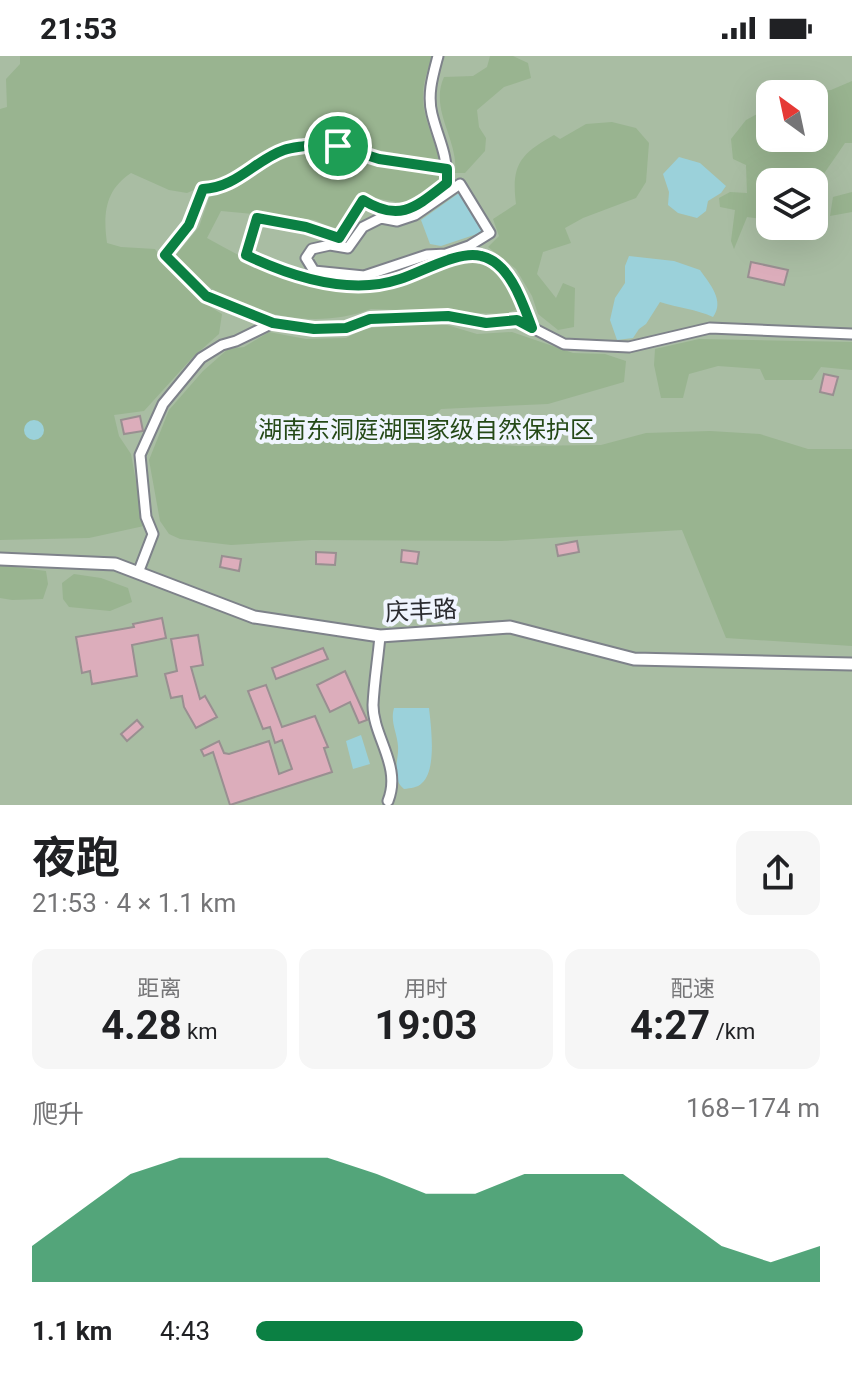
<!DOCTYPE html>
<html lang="zh">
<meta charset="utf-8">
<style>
body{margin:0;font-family:Roboto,"Noto Sans SC",sans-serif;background:#f6f6f6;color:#202124;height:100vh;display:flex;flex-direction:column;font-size:30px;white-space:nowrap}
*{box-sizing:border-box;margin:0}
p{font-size:26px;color:#757577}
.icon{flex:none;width:44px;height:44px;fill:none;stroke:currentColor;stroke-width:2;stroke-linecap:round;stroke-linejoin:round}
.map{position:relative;height:749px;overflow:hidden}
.drawer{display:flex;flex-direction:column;background:#fff;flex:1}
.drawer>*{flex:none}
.needle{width:52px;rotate:327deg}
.tools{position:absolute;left:756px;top:24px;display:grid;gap:16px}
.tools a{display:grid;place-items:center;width:72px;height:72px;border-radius:16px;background:#fff;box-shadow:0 8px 32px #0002;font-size:40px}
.pin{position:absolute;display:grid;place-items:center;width:68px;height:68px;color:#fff;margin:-34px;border:4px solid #fff;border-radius:50%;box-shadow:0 2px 8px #0007}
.round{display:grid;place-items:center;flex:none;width:84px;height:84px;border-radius:16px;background:#f6f6f6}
.head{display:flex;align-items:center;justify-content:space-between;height:136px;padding:0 32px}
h1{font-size:44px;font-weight:700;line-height:60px}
.stats{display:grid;grid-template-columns:repeat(3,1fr);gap:12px;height:136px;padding:8px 32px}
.stats div{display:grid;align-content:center;border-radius:16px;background:#f6f6f6;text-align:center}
.stats b{font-size:40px;font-weight:700}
.stats small{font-size:22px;font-weight:400}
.stats p{font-size:22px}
.chart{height:224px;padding:16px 32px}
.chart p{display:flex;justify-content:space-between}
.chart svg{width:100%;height:144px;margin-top:8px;fill:#0b8043;opacity:.7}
ul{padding:0 32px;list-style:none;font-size:26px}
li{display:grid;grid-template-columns:128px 96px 1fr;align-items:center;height:60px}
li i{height:20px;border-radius:10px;background:#0b8043}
.status{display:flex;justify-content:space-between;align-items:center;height:56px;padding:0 40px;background:#fff;direction:ltr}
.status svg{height:22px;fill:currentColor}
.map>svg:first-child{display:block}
</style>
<div class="status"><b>21:53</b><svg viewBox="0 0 49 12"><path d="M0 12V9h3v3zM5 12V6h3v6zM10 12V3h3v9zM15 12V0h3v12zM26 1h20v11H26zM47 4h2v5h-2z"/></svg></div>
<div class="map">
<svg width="852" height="749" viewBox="0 0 852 749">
<rect width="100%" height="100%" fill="#e3e8f1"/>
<path fill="#a9bda3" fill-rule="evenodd" d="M 0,0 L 852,0 L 852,749 L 0,749 ZM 770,38 L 814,38 L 814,82 L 770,82 ZM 770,126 L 814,126 L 814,170 L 770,170 Z"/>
<g fill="#99b490">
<path d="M 20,0 L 433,0 C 413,46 427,61 440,105 L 378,94 L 339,82 L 296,82 L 279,89 L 238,115 L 187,137 L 169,134 L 131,117 C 105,134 103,158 107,187 L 121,191 L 155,193 C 174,221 193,241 222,258 L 219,278 L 192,302 L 144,355 L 114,359 L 119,380 L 131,398 L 144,470 L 89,482 L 0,484 L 0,53 L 7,51 L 6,23 L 20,8 Z"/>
<path d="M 490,0 L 513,0 L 528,7 L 531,22 L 504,31 L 477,54 L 479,71 L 486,82 L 485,95 L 465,117 L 455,117 C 459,84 429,54 444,21 L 473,20 L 487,11 Z"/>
<path d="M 852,25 L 852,87 L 845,87 L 814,132 L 814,126 L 770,126 L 770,164 L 747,161 L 734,193 L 731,185 L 735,154 L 720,151 L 719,142 L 730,136 L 747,137 L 746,109 L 733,103 L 731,83 L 746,64 L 770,51 L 770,82 L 814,82 L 814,38 L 799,38 L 831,34 Z"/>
<path d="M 612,66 L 636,72 L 649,87 L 646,126 L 636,142 L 583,162 L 565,172 L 571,187 L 543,196 L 537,218 L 556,242 L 563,227 L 575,232 L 574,271 L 558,274 L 538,258 L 532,240 L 516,213 L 488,191 L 499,180 L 493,163 L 516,148 C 511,109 520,98 554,79 L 560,83 L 586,68 Z"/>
<path d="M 332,95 L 375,108 L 442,117 L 437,128 L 408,148 L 358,139 L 337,175 L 315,164 L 221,155 L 207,182 C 264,213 331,253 399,230 C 422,222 450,203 475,206 C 497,208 509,235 518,253 L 505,258 L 371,253 C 307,278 218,254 175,200 L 199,171 L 210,139 L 239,130 L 280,103 L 305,96 Z"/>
<path d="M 852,136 L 852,156 L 830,160 L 833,141 Z"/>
<path d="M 394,269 L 447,269 L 477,278 L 512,276 L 573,297 L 605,298 L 626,305 L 624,326 L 548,348 L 441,353 L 428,367 L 420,381 L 516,390 L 601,389 L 646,377 L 710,375 L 760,378 L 808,393 L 852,393 L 852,590 L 726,582 L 682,474 L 501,485 L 312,484 L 231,489 L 180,483 L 169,478 L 160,465 L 149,404 L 169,354 L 203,315 L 228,293 L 244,291 L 269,276 L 306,283 L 346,282 L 364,273 Z"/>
<path d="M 699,283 L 852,286 L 852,314 L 821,311 L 812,324 L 765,324 L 760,313 L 718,310 L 689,318 L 683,342 L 661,342 L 654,309 L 655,293 Z"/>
<path d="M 0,509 L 46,515 L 48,528 L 43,543 L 12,544 L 0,542 Z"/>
<path d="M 74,518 L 101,522 L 128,532 L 132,546 L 110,555 L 69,551 L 63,543 L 62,527 Z"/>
</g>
<g fill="#9bd1da">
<path d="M 679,101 L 700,107 L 726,130 L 721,137 L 708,145 L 706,155 L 697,162 L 678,157 L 668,149 L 669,136 L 663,118 Z"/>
<path d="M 459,137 L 483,176 L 441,190 L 430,188 L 421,164 Z"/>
<path d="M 629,200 L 674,205 L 700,214 C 710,228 725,245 713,261 C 696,253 678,252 660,246 L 646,268 L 639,273 L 633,282 L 617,284 L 610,264 L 615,242 L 625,227 L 625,210 Z"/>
<circle cx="34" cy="374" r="10"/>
<path d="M 394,652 L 429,652 C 431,670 437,714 422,727 C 417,732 411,732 404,733 C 390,721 399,706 398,690 C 397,676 390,666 394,652 Z"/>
<path d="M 361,679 L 370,708 L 353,713 L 346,685 Z"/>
</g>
<g fill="#dcadbb" stroke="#998f91" stroke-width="2">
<path d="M 751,206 L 788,214 L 784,229 L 748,221 Z"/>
<path d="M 824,318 L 838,321 L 833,339 L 820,336 Z"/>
<path d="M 140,360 L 143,375 L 124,378 L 121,364 Z"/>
<path d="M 577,485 L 579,496 L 558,500 L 556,489 Z"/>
<path d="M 402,494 L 419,496 L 417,508 L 401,506 Z"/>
<path d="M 316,496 L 336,497 L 335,509 L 316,508 Z"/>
<path d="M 222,500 L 241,503 L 239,515 L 220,511 Z"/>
<path d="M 162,562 L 166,582 L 132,589 L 137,620 L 92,628 L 90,615 L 82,617 L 76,581 L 134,571 L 133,568 Z"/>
<path d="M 198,579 L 203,609 L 191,611 L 200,643 L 205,640 L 217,661 L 196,672 L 184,651 L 182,640 L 171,642 L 165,618 L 177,615 L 171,583 Z"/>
<path d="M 323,592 L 328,603 L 276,623 L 272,612 Z"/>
<path d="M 345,615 L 367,664 L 359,667 L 350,646 L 330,656 L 317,629 Z"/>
<path d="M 266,629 L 282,671 L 315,660 L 328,691 L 324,692 L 332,716 L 230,749 L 213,696 L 204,700 L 201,694 L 219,685 L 224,697 L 229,698 L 269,685 L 279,718 L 292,713 L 282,684 L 275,687 L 270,671 L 263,673 L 248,635 Z"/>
<path d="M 137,664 L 143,671 L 127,685 L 121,678 Z"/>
</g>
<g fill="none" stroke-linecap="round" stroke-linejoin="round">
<defs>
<g id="minor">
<path d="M 438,0 C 433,19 427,38 432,58 C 439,86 447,95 447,127 C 417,150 399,167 363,144 L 339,182 L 306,171 L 257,162 L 246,199 C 291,220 350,240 400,223 C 422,216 459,194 481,200 C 510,206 523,248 532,272"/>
<path d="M 460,128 L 490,177 L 469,190 L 446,198 L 427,199 L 364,220 L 314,215 L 306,202 L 312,193 L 330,189 L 348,192 L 363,171 L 381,162 L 397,165 L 415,159 Z"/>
<path d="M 273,267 L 206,240 L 165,199 L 189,169 L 203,133 C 236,132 257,102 287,94 C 325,83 343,94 378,103 C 400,109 424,109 447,113"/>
<path d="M 138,517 L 153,478 L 146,461 L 140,399 L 163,348 L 201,302 L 222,289 L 236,285 L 273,267 L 314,273 L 346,272 L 370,263 L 448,260 L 486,267 L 517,264 L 564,288 L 629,291 L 710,272 L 852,278"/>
<path d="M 380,580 C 378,603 374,626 373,649 C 373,681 402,710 388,745"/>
</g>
<path id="tertiary" d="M 0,503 L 115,508 L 254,561 L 380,580 L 510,571 L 634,603 L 852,608"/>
</defs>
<use href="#minor" stroke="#7e828a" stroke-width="13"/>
<use href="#tertiary" stroke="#7e828a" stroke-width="15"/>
<use href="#minor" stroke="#fff" stroke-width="9"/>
<use href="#tertiary" stroke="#fff" stroke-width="11"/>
</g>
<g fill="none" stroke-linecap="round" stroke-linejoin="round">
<defs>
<path id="route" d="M 310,89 L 338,90 L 379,103 L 447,113 L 447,127 C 416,151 400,167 363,144 L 339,182 L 306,171 L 257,162 L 246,199 C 292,221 349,240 400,223 C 422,216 459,194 481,200 C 510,206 523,248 532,272 L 517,264 L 486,267 L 448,260 L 370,263 L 346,272 L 314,273 L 273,267 L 206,240 L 165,199 L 189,169 L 203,133 C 236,132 255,104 284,94 C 292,91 302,91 310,89 Z"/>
</defs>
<use href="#route" stroke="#fff" stroke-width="16"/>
<use href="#route" stroke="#0b8043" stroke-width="10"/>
</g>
<g text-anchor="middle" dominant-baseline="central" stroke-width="8" stroke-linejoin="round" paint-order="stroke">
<g font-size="24" fill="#254917" stroke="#f0f5fe">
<text x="426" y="374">湖南东洞庭湖国家级自然保护区</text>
</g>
<g font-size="24" fill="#2a2b2f" stroke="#f0f5fe">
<text transform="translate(421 555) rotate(-3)">庆丰路</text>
</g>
</g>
</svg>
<div class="tools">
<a><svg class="needle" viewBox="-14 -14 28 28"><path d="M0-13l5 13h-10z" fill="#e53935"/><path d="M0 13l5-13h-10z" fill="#757577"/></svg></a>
<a><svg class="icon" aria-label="layers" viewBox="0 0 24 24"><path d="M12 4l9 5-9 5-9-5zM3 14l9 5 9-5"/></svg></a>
</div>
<div class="pin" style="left:338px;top:90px;background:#1e9e55"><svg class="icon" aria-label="arrive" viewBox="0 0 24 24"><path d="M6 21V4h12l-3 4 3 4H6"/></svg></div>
</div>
<section class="drawer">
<div class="head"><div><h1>夜跑</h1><p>21:53 · 4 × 1.1 km</p></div><a class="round"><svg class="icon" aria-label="share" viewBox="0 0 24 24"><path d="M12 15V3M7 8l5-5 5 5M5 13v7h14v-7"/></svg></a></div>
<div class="stats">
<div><p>距离</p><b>4.28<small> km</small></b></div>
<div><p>用时</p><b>19:03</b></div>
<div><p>配速</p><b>4:27<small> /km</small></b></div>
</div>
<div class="chart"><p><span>爬升</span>168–174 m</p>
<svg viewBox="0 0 160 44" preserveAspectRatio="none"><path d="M0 44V33L10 22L20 11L30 6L40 6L50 6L60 6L70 11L80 17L90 17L100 11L110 11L120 11L130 22L140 33L150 38L160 33V44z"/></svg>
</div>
<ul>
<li><b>1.1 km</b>4:43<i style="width:58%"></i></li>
</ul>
</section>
